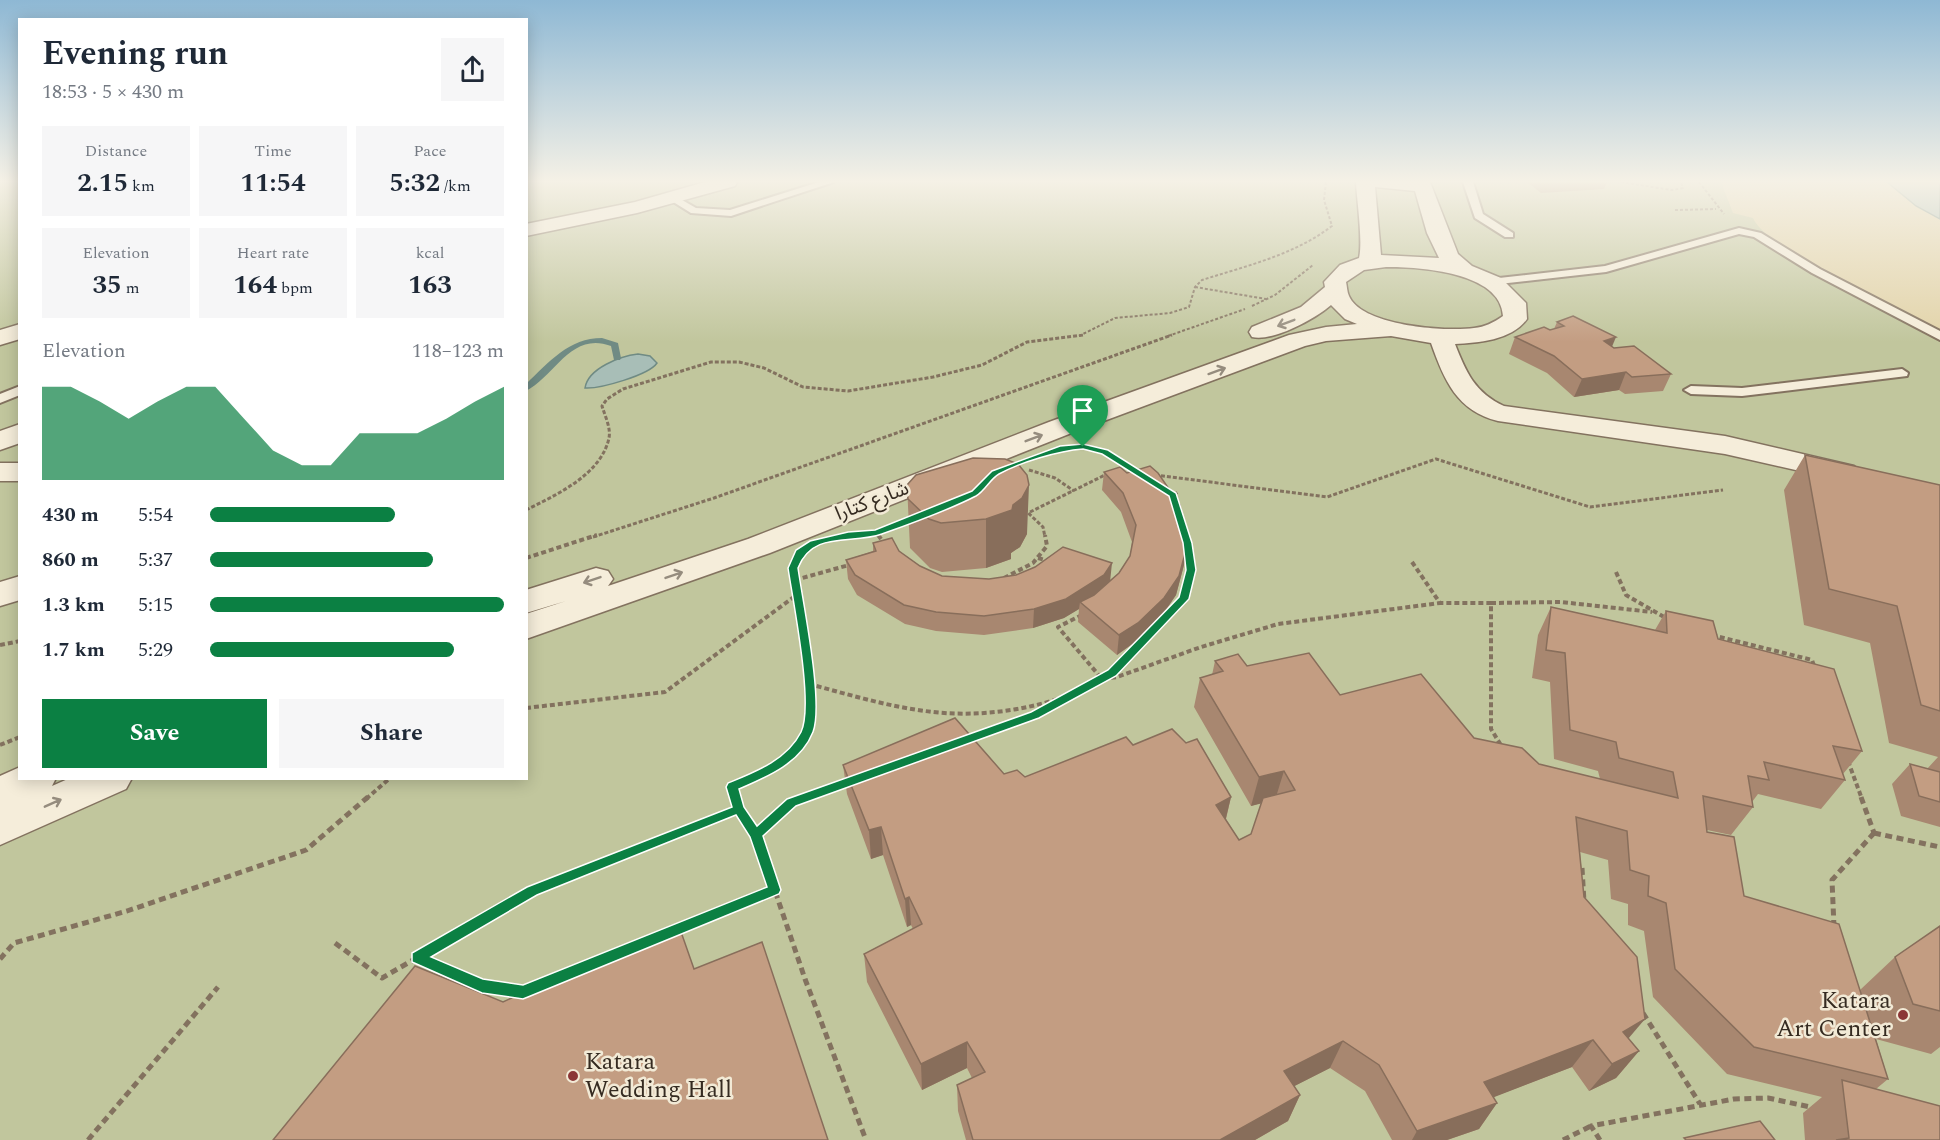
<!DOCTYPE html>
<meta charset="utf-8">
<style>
body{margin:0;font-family:Spectral,"Noto Sans Arabic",serif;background:#f6f6f7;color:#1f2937;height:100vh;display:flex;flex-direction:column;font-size:22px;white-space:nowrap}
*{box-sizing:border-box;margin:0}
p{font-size:20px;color:#747a83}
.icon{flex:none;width:33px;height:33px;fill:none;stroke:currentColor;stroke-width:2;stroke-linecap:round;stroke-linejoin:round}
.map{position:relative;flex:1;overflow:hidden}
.drawer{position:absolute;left:18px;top:18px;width:510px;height:762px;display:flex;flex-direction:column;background:#fff;border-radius:0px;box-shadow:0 3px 15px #0003}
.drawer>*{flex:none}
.pin{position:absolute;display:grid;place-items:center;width:51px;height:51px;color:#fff;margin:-62px -26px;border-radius:50% 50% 50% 0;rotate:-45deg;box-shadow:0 0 6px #0007}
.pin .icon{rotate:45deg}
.round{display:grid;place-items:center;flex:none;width:63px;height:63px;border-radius:0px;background:#f6f6f7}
.head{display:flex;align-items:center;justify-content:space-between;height:102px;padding:0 24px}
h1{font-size:33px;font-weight:700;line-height:45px}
.stats{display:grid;grid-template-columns:repeat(3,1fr);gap:9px;height:102px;padding:6px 24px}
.stats div{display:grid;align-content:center;border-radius:0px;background:#f6f6f7;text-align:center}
.stats b{font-size:26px;font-weight:700}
.stats small{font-size:16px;font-weight:400}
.stats p{font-size:16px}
.chart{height:168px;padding:12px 24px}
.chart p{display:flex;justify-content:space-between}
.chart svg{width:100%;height:108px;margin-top:6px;fill:#0b8043;opacity:.7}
.primary-button{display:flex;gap:12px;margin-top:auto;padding:12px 24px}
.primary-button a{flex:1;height:69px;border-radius:0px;background:#0b8043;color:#fff;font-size:24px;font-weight:700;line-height:69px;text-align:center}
.primary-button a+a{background:#f6f6f7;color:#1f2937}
ul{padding:0 24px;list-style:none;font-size:20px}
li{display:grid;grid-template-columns:96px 72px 1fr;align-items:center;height:45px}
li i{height:15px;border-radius:8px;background:#0b8043}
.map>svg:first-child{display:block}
</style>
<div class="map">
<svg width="1940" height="1140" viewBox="0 0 1940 1140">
<rect width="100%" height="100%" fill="#e9dfc8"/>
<path fill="#c1c69d" d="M 0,182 L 20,182 L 20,778 L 526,778 L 527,182 L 1887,182 L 1916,206 L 1940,219 L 1940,1140 L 0,1140 Z"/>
<path fill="#e2d3a8" d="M 1721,182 L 1886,182 L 1916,206 L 1940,219 L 1940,329 C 1905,313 1765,249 1753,218 L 1733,213 Z"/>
<g fill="#a8beb7" stroke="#708b84" stroke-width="1.5">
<path d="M 1887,182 L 1940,182 L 1940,219 L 1916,206 Z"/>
<path d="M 638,354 L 650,356 L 657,363 C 649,375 600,389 585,388 C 588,368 621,356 638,354 Z"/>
</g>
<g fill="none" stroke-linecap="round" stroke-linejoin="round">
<path fill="#708b84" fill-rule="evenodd" d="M 602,338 L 618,343 L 621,358 L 620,360 L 614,360 L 611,346 C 571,331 555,376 526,391 L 526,384 C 549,362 569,338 602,338 Z"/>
<defs>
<g id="service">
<path d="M 819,182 L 834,182 L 731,216 L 691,213 L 667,198 L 675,196 L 696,208 L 730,210 Z"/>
<path d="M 1463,182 L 1473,182 L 1483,214 L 1513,233 L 1513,237 L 1505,237 L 1475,218 Z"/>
<path d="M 1739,228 L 1761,233 L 1820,269 L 1940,331 L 1940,340 L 1812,273 L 1754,237 L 1739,234 L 1606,272 L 1490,285 L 1484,282 L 1490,279 L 1605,266 Z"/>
<path d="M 1902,369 L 1908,373 L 1907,376 L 1742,396 L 1691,394 L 1684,390 L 1691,386 L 1742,388 Z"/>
<path d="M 20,386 L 20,395 L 0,403 L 0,394 Z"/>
</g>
<g id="minor">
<path d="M 705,182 L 737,182 L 735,186 L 637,213 L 526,236 L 526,224 L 635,202 Z"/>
<path d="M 1356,182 L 1430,182 L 1458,254 L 1472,266 L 1501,278 L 1526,303 L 1527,319 C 1512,340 1479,343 1455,344 C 1466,372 1475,393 1504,406 L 1725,436 L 1854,466 L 1859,472 L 1854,478 L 1844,481 L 1725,454 L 1498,421 C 1457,411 1444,380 1431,343 L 1391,336 L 1326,341 L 1305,346 L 1069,434 L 770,553 L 526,639 L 526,614 L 566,601 L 526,613 L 526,590 L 596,568 L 608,571 L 613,579 L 608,586 L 748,539 L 1049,422 L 1289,335 L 1326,327 L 1357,324 L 1345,319 L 1331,305 C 1315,319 1273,342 1252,337 L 1249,332 L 1252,327 L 1301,307 L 1325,287 L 1324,282 L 1340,265 L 1359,258 C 1363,241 1357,202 1356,182 ZM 1375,187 L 1415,191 L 1427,233 L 1439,258 L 1381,255 ZM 1386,267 C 1420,267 1501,272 1503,316 C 1493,323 1485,327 1474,328 C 1446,332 1362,326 1349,296 C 1347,292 1347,286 1346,282 L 1364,270 Z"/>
<path d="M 20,324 L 20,339 L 0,345 L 0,330 Z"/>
<path d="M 20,424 L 20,443 L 0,450 L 0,431 Z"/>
<rect x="0" y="463" width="20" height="18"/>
<path d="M 20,576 L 20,600 L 0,606 L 0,582 Z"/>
<path d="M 20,767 L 20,778 L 56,778 L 52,786 L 70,778 L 132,778 L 126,789 L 0,845 L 0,776 Z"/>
</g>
</defs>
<use href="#service" stroke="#83725f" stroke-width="4"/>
<use href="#minor" stroke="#83725f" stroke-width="3"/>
<g stroke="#83725f" stroke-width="2" stroke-dasharray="3 2" stroke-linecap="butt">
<path d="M 1621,182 L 1672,190 L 1683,188 L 1681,182"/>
<path d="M 1699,182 L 1724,214"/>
<path d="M 1675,210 L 1716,209"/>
<path d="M 1195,287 L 1266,299"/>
<path d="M 1252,306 L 1275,295 L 1313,265"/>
<path d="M 1079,336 L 1115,318 L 1170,313 L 1189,307 L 1195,287 L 1202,280 C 1246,266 1294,255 1332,226 L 1324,200 L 1326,182"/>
<path d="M 1168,336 L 1245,309"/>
</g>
<g stroke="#83725f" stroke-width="3" stroke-dasharray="4 2" stroke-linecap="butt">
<path d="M 1085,447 L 1105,452 L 1137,473"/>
<path d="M 1029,470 L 1055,478 L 1074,491"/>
<path d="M 1155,475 L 1327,497 L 1436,459 L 1590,507 L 1723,490"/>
<path d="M 1169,492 L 1173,495 L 1178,492"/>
<path d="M 1024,509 L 1043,527 L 1045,537"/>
<path d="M 526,510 C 556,495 601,475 609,438 C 611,428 605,416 602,406 L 607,399 L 623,389 L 711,362 L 739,362 L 764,368 L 803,387 L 848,391 L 933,377 L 982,365 L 1027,342 L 1084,335"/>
<path d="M 1030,512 L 1107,474"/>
<path d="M 1184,530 L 1186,537"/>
<path d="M 876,533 L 879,537"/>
<path d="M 869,534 L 913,519"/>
<path d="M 593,537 L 714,498 L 1172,335"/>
</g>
<g stroke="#83725f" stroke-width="4" stroke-dasharray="5 3" stroke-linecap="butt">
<path d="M 878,535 L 885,544"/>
<path d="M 526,558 L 597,535"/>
<path d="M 1038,558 L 1049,561"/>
<path d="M 1412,562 L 1440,603 L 1491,603 L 1491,729 L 1502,747"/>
<path d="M 1616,572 L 1626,595 L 1666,618"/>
<path d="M 1004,578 L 1033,563 L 1047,546 L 1045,535"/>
<path d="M 795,580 L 849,565"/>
<path d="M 1491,603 L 1561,602 L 1652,612"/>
<path d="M 1082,615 L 1058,627 L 1102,679 L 1117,677 L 1201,647 L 1278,624 L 1440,603"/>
<path d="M 1712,635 L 1812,660 L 1814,666"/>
<path d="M 0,645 L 20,641"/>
<path d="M 809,684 C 847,694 886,706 925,711 C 981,719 1049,709 1099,681 C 1120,670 1137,651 1153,633 C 1183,601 1197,580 1185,535"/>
<path d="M 526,708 L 665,692 L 798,594"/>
<path d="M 970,739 L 1035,715 L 1070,695"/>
<path d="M 0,745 L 20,737"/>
<path d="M 1848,761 L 1862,799"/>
<path d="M 366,799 L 390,778"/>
<path d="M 736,799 L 732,787 C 757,776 784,766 801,743 C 824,712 799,607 793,568 L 796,561"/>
<path d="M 802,799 L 850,782"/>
</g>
<g stroke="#83725f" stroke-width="5" stroke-dasharray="7 4.5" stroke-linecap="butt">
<path d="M 735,797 L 739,809 L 756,835 L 805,979 L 866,1140"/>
<path d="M 1861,797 L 1874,833"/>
<path d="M 1874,833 L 1940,847"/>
<path d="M 756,835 L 792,802 L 806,797"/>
<path d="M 1582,868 L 1584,902"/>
<path d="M 1834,927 L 1832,880 L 1874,833"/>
<path d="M 662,936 L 775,890"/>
<path d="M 335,943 L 382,978 L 532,891 L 739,809"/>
<path d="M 418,958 C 455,976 493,998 535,987"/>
<path d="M 0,959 L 14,943 L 127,911 L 306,850 L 368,797"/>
<path d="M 1643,1013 L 1700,1104"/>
<path d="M 88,1140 L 218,987"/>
<path d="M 1563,1140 L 1591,1126"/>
<path d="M 1600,1140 L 1591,1126 L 1734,1099 L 1768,1098 L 1815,1108"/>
</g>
<use href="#service" fill="#f5edda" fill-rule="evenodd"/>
<use href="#minor" fill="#f5edda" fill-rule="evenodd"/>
</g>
<g fill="#a88770">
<path d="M 1527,182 L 1607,182 L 1604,189 L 1541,193 Z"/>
<path d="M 1557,322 L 1671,374 L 1663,391 L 1625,394 L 1619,390 L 1574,397 L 1547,373 L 1509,354 L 1515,337 L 1554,329 Z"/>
<path d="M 1805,455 L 1940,485 L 1940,827 L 1901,816 L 1892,784 L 1910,764 L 1927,769 L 1938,757 L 1889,743 L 1870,643 L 1804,625 L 1784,490 Z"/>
<path d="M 1104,472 L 1187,546 L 1184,565 L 1176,595 L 1161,617 L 1135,642 L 1117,655 L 1078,622 L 1079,609 L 1064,618 L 1033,628 L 984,635 L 936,631 L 905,624 L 857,595 L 848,579 L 846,560 L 873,551 L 873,543 L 899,551 L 920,566 L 942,576 L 989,579 L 1110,580 L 1119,573 L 1130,556 L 1132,542 L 1121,512 L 1102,490 Z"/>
<path d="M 907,485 L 1027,534 L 1020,547 L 1011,553 L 1011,559 L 986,568 L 942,572 L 930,568 L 910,548 Z"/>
<path d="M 1551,607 L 1655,630 L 1666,611 L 1718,639 L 1862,751 L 1843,774 L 1845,780 L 1821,809 L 1758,794 L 1752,802 L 1753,807 L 1731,835 L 1707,830 L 1707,832 L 1744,896 L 1860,990 L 1895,957 L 1940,926 L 1940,1047 L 1931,1054 L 1876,1039 L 1888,1079 L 1876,1089 L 1940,1140 L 1805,1140 L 1803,1113 L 1822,1097 L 1727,1074 L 1653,997 L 1644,931 L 1628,925 L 1628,904 L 1611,899 L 1608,860 L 1580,852 L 1584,897 L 1628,1039 L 1639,1051 L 1616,1078 L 1589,1091 L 1572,1067 L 1493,1097 L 1497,1103 L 1479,1129 L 1447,1140 L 1392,1140 L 1365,1091 L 1330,1068 L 1294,1086 L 1300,1095 L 1288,1121 L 1255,1140 L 966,1140 L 958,1111 L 957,1085 L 972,1078 L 967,1068 L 922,1090 L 867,982 L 864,954 L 913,929 L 911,925 L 907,927 L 883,855 L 871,859 L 847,794 L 843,765 L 1004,774 L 1025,777 L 1133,745 L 1231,797 L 1226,819 L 1239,840 L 1251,834 L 1261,803 L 1251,806 L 1194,707 L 1200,678 L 1212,675 L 1215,661 L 1247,666 L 1474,738 L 1539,764 L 1600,779 L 1598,771 L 1554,759 L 1550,682 L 1532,678 L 1538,635 Z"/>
</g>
<g fill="#886e5b">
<path d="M 1616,337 L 1609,354 L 1604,341 Z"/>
<path d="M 1626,372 L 1619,390 L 1574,397 L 1582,379 Z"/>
<path d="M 1029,485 L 1027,534 L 1020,547 L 1011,553 L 1011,559 L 986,568 L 986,519 L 1013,505 Z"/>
<path d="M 1187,546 L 1184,565 L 1176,595 L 1161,617 L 1135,642 L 1117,655 L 1119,635 Z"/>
<path d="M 1112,563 L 1110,582 L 1101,594 L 1080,602 L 1079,609 L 1064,618 L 1033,628 L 1034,609 Z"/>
<path d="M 1284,771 L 1275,800 L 1251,806 L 1259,777 Z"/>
<path d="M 1231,797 L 1224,826 L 1216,805 Z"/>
<path d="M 881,827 L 883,855 L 871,859 L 869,830 Z"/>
<path d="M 909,897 L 911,925 L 907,927 L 905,899 Z"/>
<path d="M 1645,1019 L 1622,1046 L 1623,1032 Z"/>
<path d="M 1593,1040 L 1572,1067 L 1466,1108 L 1484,1082 Z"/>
<path d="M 1343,1041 L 1330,1068 L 1273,1097 L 1284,1071 Z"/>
<path d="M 967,1042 L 967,1068 L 922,1090 L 921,1064 Z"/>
<path d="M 1639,1051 L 1616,1078 L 1589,1091 L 1612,1064 Z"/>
<path d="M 1300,1095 L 1288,1121 L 1255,1140 L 1220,1140 Z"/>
<path d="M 1497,1103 L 1479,1129 L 1447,1140 L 1412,1140 L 1417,1131 Z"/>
</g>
<g fill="#c39d82" stroke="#886e5b" stroke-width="1.5">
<path d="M 1573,316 L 1616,337 L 1604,341 L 1614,348 L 1634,346 L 1671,374 L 1632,377 L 1626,372 L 1582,379 L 1554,356 L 1515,337 L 1544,327 L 1550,330 L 1564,326 L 1557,322 Z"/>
<path d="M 1805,455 L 1940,485 L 1940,711 L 1921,705 L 1897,606 L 1829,589 Z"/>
<path d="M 973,458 L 1005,459 L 1018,464 L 1027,475 L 1029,485 L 1022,498 L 1013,505 L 1012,510 L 986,519 L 941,523 L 929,519 L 908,499 L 907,485 L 916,475 Z"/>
<path d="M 1150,466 L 1158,473 L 1180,505 L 1187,546 L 1179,576 L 1164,598 L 1138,623 L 1119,635 L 1080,602 L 1094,595 L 1119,573 L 1130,556 L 1136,525 L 1123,493 L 1104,472 L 1120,467 L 1127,473 Z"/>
<path d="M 892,538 L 899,551 L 920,566 L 942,576 L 989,579 L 1016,575 L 1035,567 L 1063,547 L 1112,563 L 1104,575 L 1066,599 L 1034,609 L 984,616 L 936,612 L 904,605 L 855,575 L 846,560 L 876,551 L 873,543 Z"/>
<path d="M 1551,607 L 1667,633 L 1666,611 L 1713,621 L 1718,639 L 1834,669 L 1862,751 L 1833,746 L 1845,780 L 1764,762 L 1769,780 L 1748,776 L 1753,807 L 1703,796 L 1707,832 L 1734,837 L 1744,896 L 1839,924 L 1888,1079 L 1754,1047 L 1675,969 L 1666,903 L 1648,896 L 1649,876 L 1630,870 L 1627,831 L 1576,817 L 1584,897 L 1637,957 L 1645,1019 L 1623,1032 L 1639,1051 L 1612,1064 L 1593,1040 L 1484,1082 L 1497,1103 L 1417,1131 L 1379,1065 L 1343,1041 L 1284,1071 L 1300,1095 L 1220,1140 L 973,1140 L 957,1085 L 985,1072 L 967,1042 L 921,1064 L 864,954 L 922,924 L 909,897 L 905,899 L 881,827 L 869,830 L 843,765 L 955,718 L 1004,774 L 1017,770 L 1025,777 L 1126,737 L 1133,745 L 1172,729 L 1186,743 L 1197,739 L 1231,797 L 1216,805 L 1239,840 L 1251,834 L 1263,798 L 1295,790 L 1284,771 L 1259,777 L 1200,678 L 1223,671 L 1215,661 L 1238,654 L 1247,666 L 1309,653 L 1340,695 L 1421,674 L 1474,738 L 1522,748 L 1539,764 L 1678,798 L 1673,772 L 1619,758 L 1616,742 L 1570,730 L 1565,653 L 1546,650 Z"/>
<path d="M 1910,764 L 1940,772 L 1940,802 L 1919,796 Z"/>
<path d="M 1940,926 L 1940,1011 L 1913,1004 L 1895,957 Z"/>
<path d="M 680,929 L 694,969 L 762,942 L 828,1140 L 273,1140 L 415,966 L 503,1002 L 591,961 Z"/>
<path d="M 1842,1080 L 1940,1106 L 1940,1140 L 1836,1140 L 1849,1138 Z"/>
<path d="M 1760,1121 L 1775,1140 L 1686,1140 L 1684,1138 Z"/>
</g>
<defs><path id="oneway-shaft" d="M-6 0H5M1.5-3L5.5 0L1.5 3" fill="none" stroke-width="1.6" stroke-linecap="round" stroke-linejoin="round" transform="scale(1.5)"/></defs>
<g stroke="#958c7e">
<use href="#oneway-shaft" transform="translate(1286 323) rotate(159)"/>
<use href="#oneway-shaft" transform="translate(1217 371) rotate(-20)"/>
<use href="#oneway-shaft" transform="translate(1034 438) rotate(-21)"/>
<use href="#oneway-shaft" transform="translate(674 575) rotate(-19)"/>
<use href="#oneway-shaft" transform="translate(592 580) rotate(161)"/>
<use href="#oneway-shaft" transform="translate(53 803) rotate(-24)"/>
</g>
<linearGradient id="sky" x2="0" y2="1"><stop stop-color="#8eb8d4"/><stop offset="0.53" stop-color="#f5f1e6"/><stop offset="1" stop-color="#f5f1e6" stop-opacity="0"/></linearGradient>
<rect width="1940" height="342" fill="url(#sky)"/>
<path fill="#0b8043" stroke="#fff" stroke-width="1.5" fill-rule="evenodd" d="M 1083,444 L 1108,450 L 1176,493 L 1192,543 L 1196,570 L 1189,599 L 1116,676 L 1039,718 L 796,806 L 763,836 L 781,890 L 779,894 L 528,997 L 523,999 L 482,993 L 412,962 L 412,953 L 527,887 L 732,807 L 726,787 L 728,783 C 755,772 787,760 801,732 C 814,705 793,602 788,568 L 796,550 L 810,541 L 848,532 L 875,530 L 972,491 L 992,471 L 1060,446 ZM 1083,449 L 1102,454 L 1169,496 L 1183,543 L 1186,570 L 1179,597 L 1108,670 L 1031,712 L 787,799 L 757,826 L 744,807 L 739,789 C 767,777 801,763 813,732 C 824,703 803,603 798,568 C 813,530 851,545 882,534 C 913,523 947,511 976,496 C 985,491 990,479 999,474 C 1021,462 1058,451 1083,449 ZM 736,815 L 750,837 L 767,887 L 523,985 L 483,979 L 431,957 L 537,895 Z"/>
<g fill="#8b3636" stroke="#f2ead6" stroke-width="2">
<circle cx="1903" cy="1015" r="6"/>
<circle cx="573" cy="1076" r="6"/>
</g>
<g text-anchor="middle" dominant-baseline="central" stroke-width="5" stroke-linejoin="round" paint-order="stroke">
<g font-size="20" fill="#352b21" stroke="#f2ead6">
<text transform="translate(872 501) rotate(-21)">شارع كتارا</text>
</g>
<g font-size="24" fill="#352b21" stroke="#f2ead6" text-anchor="end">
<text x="1891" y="1001">Katara<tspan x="1891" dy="28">Art Center</tspan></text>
<text x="585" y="1062" text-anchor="start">Katara<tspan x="585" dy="28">Wedding Hall</tspan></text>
</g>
</g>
</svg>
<div class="pin" style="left:1083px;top:447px;background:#1e9e55"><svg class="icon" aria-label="arrive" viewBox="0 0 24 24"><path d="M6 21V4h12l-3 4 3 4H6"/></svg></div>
<section class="drawer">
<div class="head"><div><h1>Evening run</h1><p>18:53 · 5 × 430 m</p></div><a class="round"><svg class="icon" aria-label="share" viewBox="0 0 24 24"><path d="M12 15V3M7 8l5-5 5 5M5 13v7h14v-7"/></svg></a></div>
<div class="stats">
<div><p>Distance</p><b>2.15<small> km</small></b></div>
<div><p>Time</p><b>11:54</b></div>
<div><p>Pace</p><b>5:32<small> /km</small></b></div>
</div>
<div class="stats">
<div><p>Elevation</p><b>35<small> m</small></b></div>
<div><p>Heart rate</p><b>164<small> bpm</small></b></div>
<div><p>kcal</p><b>163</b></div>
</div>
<div class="chart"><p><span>Elevation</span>118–123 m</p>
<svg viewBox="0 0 160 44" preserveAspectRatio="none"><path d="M0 44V6L10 6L20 12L30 19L40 12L50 6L60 6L70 19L80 32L90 38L100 38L110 25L120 25L130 25L140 19L150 12L160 6V44z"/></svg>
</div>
<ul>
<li><b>430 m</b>5:54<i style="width:63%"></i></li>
<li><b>860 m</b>5:37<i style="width:76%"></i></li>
<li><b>1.3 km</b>5:15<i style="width:100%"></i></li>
<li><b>1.7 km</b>5:29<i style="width:83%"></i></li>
</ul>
<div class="primary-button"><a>Save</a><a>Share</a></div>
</section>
</div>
